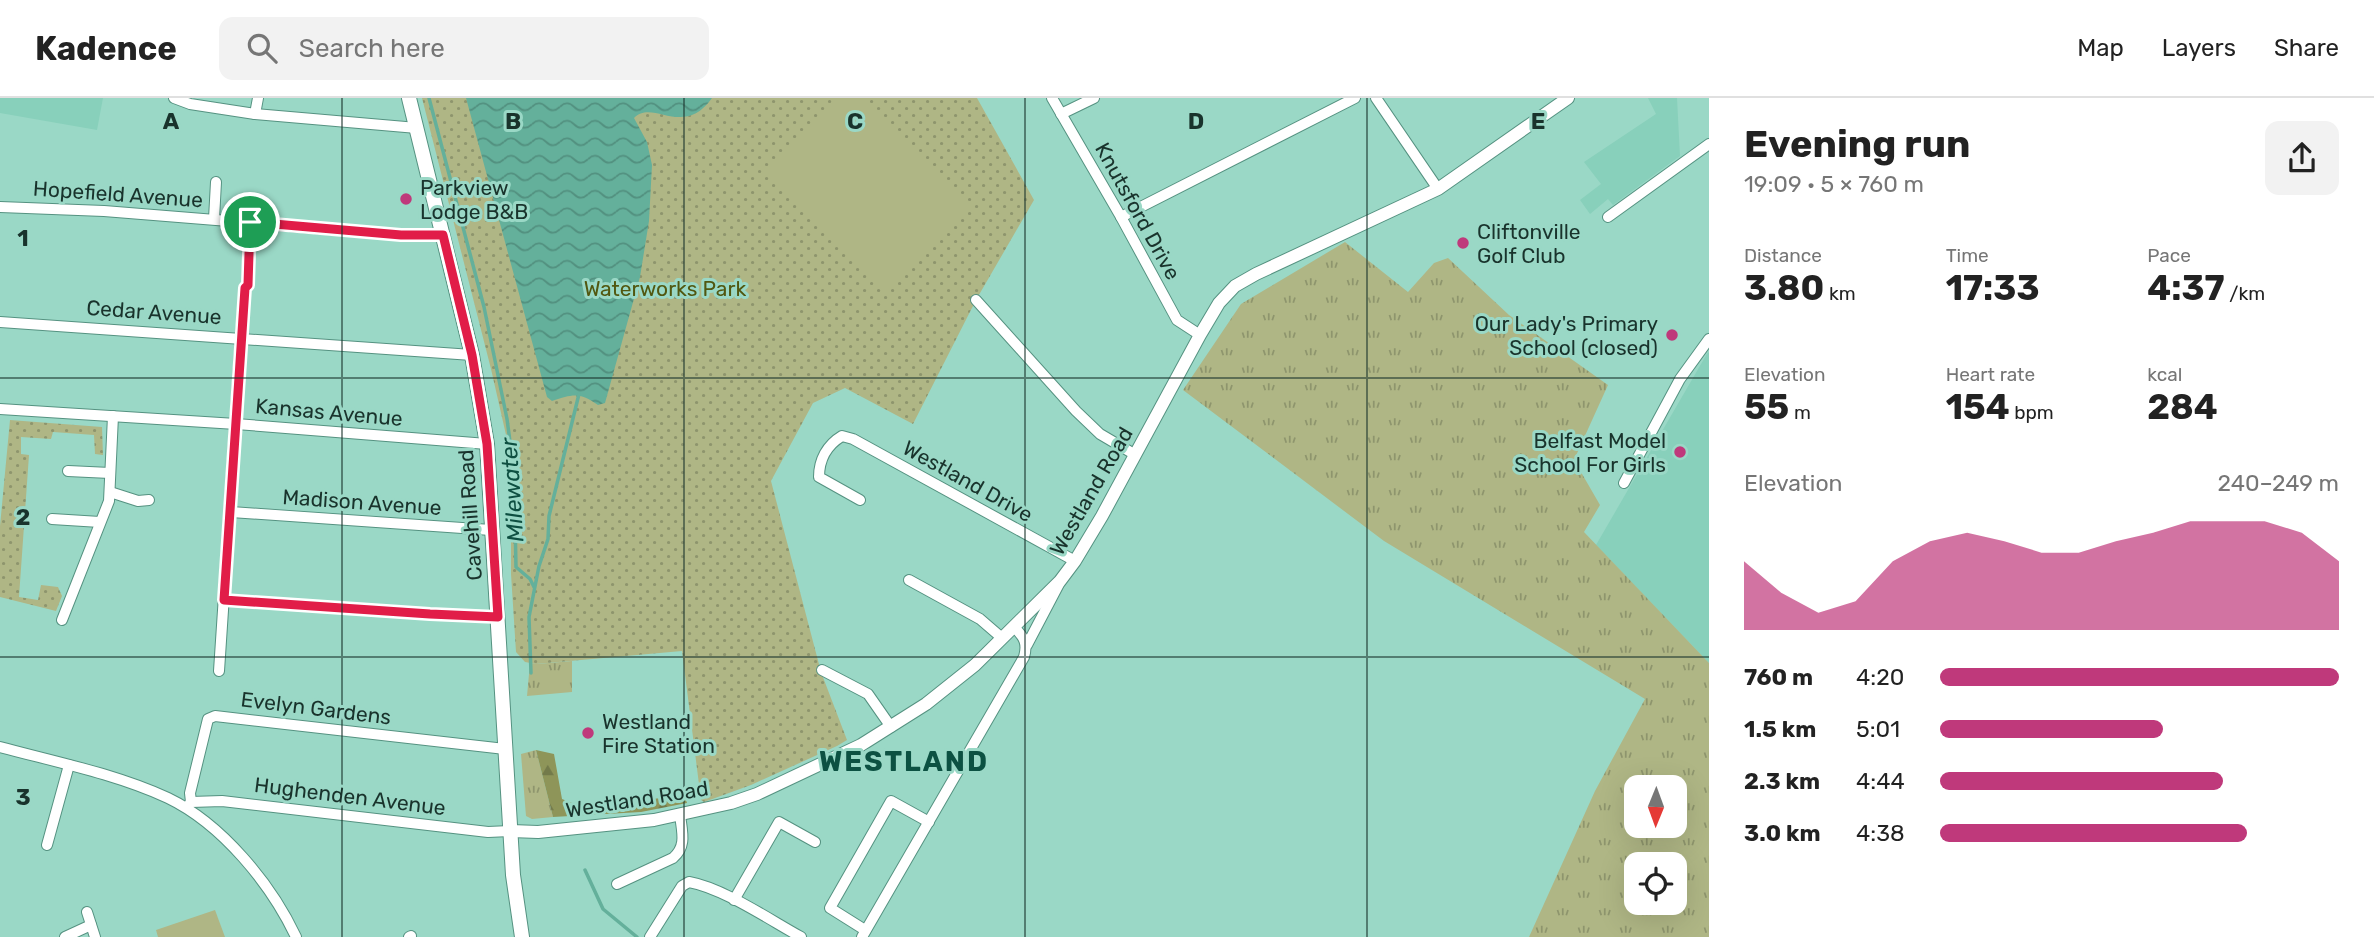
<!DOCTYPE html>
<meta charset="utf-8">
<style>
body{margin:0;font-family:Rubik,sans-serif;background:#f2f2f2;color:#222;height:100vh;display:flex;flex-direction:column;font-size:26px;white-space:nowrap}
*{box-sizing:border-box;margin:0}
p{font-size:23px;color:#767676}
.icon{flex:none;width:38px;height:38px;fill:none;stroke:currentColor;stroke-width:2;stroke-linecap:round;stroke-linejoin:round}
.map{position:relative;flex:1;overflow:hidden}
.drawer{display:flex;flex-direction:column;background:#fff;width:665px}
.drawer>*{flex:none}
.needle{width:46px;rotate:181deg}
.buttons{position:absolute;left:1624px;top:677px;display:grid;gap:14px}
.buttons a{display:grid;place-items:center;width:63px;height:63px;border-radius:14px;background:#fff;box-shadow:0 7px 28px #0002;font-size:35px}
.pin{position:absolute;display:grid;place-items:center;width:60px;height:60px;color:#fff;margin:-30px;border:4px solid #fff;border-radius:50%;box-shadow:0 2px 7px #0007}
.round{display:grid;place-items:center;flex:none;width:74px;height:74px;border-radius:14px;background:#f2f2f2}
.summary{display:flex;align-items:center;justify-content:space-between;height:119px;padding:0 35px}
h1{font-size:38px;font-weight:700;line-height:52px}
.figures{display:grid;grid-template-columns:repeat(3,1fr);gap:10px;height:119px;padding:7px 35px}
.figures div{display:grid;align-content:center}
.figures b{font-size:35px;font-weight:700}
.figures small{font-size:19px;font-weight:400}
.figures p{font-size:19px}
.chart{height:196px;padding:14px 35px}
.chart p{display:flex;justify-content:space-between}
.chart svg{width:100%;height:126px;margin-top:7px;fill:#bf397b;opacity:.7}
ul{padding:0 35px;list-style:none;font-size:23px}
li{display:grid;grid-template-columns:112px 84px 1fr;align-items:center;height:52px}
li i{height:18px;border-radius:9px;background:#bf397b}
header{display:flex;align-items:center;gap:42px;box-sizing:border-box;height:98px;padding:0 35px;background:#fff;border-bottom:2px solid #e0e0e0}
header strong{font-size:33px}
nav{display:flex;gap:38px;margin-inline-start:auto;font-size:24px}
.search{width:490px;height:63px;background:#f2f2f2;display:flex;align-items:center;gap:18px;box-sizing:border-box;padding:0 24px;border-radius:14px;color:#767676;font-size:26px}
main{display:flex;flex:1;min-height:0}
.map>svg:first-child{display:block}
</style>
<header>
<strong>Kadence</strong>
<div class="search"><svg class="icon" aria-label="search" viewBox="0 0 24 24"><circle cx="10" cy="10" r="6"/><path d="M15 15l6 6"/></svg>Search here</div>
<nav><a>Map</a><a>Layers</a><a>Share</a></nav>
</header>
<main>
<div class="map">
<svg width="1709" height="839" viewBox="0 0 1709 839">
<defs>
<pattern id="grass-tufts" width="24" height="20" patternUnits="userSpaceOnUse" patternTransform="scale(1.75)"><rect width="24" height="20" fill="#afb685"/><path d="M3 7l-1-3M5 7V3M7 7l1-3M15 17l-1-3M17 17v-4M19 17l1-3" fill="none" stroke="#8e956d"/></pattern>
<pattern id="forest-firs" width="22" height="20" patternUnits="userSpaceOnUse" patternTransform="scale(1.75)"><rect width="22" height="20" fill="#8e9559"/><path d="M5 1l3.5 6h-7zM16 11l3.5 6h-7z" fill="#737a4a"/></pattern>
<pattern id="park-dots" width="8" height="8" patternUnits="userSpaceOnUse" patternTransform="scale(1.75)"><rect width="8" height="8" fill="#afb685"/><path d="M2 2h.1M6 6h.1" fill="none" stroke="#8e956d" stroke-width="1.8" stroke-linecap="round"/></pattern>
<pattern id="water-waves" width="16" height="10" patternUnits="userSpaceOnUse" patternTransform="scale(1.75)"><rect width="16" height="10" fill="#64b09b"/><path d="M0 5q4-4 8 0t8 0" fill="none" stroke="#52907f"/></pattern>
</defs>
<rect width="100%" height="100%" fill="#9ad8c6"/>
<g fill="#88d0bb">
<path d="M 0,0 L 103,0 L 97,32 L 0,15 Z"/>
<path d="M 1648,0 L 1677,0 L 1680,58 L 1613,107 L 1608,101 L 1590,116 L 1580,102 L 1601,86 L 1584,64 L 1656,16 Z"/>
<path d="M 1708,254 L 1709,255 L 1709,565 L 1596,447 Z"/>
</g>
<g fill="url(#grass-tufts)" fill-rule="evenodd">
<path d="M 1345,144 L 1408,194 L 1434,165 L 1448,160 L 1509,217 L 1608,287 L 1574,362 L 1600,407 L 1584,434 L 1709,565 L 1709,839 L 1529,839 L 1595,693 L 1645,601 L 1384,443 L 1183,292 L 1241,206 ZM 1636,690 L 1675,690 L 1675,728 L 1636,728 ZM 1636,766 L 1675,766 L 1675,805 L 1636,805 Z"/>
<path d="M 572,563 L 572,594 L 527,598 L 530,565 L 537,566 Z"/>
<path d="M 536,652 L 553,719 L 532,721 L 526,718 L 521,656 Z"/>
</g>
<path fill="url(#forest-firs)" d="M 536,652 L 554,656 L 562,701 L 572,705 L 685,699 L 687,705 L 641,714 L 553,719 Z"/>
<g fill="url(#park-dots)">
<path d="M 422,0 L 977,0 L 1034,102 L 976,202 L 913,326 L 845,290 L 813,305 L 771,383 L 821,574 L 847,642 L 837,648 L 751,687 L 704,704 L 701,702 L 682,553 L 536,566 L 525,564 L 516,554 L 511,476 L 511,359 L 491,271 Z"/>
<path d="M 10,322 L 102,329 L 103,357 L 95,356 L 94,337 L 53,334 L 51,341 L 21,339 L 21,356 L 29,357 L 19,499 L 38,502 L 41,487 L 58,489 L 62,498 L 56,513 L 0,499 L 0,428 Z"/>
</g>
<g fill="#afb685">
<path d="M 844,0 L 863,0 L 970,107 L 886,191 L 769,74 Z"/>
<path d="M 215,812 L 225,839 L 158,839 L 156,832 Z"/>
</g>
<path fill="url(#water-waves)" d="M 466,0 L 712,0 C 683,41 653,0 634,20 L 647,44 L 652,67 L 649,123 L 640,179 L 605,305 L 598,307 C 580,294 573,296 552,303 L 547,299 Z"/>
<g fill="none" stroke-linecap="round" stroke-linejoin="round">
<g stroke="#64b09b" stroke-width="3.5">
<path d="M 429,0 L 484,209 L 507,321 L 514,374 L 516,469 L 530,481 L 534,489"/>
<path d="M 531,575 L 529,519 L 539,468 L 548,441 L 549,418 L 579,296"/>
<path d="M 585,772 L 603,811 L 637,839"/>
</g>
<defs>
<g id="minor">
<path d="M 174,0 L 190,6 L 255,16 L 417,30"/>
<path d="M 1052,0 L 1121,119 L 1177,222 L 1200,237"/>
<path d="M 1376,0 L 1438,91"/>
<path d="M 255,16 L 258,0"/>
<path d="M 1061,16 L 1094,0"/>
<path d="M 0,109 L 104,113 L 401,137 L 443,137"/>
<path d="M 1121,119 L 1355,0"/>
<path d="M 1608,119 L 1709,46"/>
<path d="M 214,121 L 216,84"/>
<path d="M 976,202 L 1076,313 L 1100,336 L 1134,356"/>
<path d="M 0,224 L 472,257"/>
<path d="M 0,311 L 236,326 L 487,346"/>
<path d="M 68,373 L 110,375"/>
<path d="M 1624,385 L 1680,281 L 1709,241"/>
<path d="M 110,394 L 138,403 L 149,402"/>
<path d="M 860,402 L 819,379 C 819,362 827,347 842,338 L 853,341 L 1075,463"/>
<path d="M 231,414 L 491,432"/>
<path d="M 52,421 L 100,424"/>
<path d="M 909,482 L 980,521 L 1002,540"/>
<path d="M 224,502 L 430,516 L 498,519"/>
<path d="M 62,522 L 109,403 L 113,318"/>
<path d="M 1027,547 L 1059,486"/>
<path d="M 822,572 L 868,596 L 891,629"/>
<path d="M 219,573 L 241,239 L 245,190 L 248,187 L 250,124"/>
<path d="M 0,649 C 56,664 116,676 168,700 C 222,726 271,786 296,839"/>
<path d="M 191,704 L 190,695 L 208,621 L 215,618 L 505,651"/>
<path d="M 188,708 L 191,704 L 222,703 L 488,734 L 511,733"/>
<path d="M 47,747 L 69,667"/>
<path d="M 617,786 L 673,760 C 687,748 682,734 680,717"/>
<path d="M 734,802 L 779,724 L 815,744"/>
<path d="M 87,814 L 95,839"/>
<path d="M 865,832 L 830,810 L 891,703 L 929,724"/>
<path d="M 65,839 L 91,827"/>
<path d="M 409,839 L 411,838"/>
<path d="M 650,839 L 682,788 L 689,784 C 723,790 770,822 801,839"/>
<path d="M 862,839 L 1024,559 C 1028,545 1024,539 1014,529"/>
</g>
<path id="tertiary" d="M 511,733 L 538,734 L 654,722 L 731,705 L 757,696 L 861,647 L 926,606 L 975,567 L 1060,483 L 1075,463 L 1102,418 L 1200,237 L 1219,205 L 1235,188 L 1256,176 L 1438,91 L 1568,0"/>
<path id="secondary" d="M 409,0 L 472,257 L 487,346 L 513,777 L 522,839"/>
</defs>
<use href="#minor" stroke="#559281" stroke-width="12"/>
<use href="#tertiary" stroke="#559281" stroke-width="14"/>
<use href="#secondary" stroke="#559281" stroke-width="16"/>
<use href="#minor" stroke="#fff" stroke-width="10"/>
<use href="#tertiary" stroke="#fff" stroke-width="12"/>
<use href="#secondary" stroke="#fff" stroke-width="14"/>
</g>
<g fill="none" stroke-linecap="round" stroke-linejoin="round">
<defs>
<path id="route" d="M 250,124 L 401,137 L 443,137 L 472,257 L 487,346 L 498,519 L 430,516 L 224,502 L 245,190 L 248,187 Z"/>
</defs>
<use href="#route" stroke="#fff" stroke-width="14"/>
<use href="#route" stroke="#e11d48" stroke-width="9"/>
</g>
<path fill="none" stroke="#19332c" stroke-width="2" stroke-opacity="0.55" d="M 342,0 L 342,839M 684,0 L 684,839M 1025,0 L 1025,839M 1367,0 L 1367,839M 0,280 L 1709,280M 0,559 L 1709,559"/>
<g fill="#bf397b" stroke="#9ad8c6" stroke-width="2.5">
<circle cx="406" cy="101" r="7"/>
<circle cx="1463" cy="145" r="7"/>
<circle cx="1672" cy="237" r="7"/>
<circle cx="1680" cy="354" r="7"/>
<circle cx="588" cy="635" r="7"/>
</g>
<g text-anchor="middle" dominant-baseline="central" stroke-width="6" stroke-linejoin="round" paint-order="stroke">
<g font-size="21" fill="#19332c" stroke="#9ad8c6" text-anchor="start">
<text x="420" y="89">Parkview<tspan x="420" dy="24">Lodge B&amp;B</tspan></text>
<text x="1477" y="133">Cliftonville<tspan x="1477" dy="24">Golf Club</tspan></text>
<text x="1658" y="225" text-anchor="end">Our Lady's Primary<tspan x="1658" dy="24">School (closed)</tspan></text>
<text x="1666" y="342" text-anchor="end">Belfast Model<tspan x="1666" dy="24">School For Girls</tspan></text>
<text x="602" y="623">Westland<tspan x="602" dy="24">Fire Station</tspan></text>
</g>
<g font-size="21" fill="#19332c" stroke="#9ad8c6">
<text transform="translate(118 96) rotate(4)">Hopefield Avenue</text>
<text transform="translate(1138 113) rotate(61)">Knutsford Drive</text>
<text transform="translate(154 214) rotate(4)">Cedar Avenue</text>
<text transform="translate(329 314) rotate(5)">Kansas Avenue</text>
<text transform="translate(968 383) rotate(29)">Westland Drive</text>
<text transform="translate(1091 393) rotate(-60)">Westland Road</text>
<text transform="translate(362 404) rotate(4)">Madison Avenue</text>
<text transform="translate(470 417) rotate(-94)">Cavehill Road</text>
<text transform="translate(316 610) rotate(7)">Evelyn Gardens</text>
<text transform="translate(350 698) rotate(7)">Hughenden Avenue</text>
<text transform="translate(637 701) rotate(-9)">Westland Road</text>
</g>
<g font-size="21" fill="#515710" stroke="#9ad8c6">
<text x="665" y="190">Waterworks Park</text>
</g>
<g font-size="23" font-style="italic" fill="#0e4f41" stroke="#9ad8c6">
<text transform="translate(512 392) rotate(-94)">Milewater</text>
</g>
<g font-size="28" font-weight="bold" letter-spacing="2" fill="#0c5142" stroke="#9ad8c6">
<text x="904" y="663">WESTLAND</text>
</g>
</g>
<g font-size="23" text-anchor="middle" font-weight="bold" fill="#19332c" stroke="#9ad8c6" stroke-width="6" stroke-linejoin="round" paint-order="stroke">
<text x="171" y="31">A</text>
<text x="513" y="31">B</text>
<text x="855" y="31">C</text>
<text x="1196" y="31">D</text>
<text x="1538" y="31">E</text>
<text x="23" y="148">1</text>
<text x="23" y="427">2</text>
<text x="23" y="707">3</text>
</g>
</svg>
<div class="buttons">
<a><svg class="needle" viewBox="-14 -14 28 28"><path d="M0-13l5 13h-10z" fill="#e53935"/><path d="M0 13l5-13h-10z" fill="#767676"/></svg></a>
<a><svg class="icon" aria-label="locate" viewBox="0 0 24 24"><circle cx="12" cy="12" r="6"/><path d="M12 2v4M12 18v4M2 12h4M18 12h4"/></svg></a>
</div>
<div class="pin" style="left:250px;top:124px;background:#1e9e55"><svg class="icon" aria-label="arrive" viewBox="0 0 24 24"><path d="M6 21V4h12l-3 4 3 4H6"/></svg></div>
</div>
<section class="drawer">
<div class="summary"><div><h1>Evening run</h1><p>19:09 · 5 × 760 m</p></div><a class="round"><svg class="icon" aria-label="share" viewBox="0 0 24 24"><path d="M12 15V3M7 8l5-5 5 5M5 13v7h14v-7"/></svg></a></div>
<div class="figures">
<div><p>Distance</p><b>3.80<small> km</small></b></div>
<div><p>Time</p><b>17:33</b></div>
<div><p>Pace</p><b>4:37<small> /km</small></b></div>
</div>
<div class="figures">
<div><p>Elevation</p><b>55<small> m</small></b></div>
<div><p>Heart rate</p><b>154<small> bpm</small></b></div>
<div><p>kcal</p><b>284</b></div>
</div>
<div class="chart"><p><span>Elevation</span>240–249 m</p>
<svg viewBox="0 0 160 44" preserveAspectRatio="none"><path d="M0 44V20L10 31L20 38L30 34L40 20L50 13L60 10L70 13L80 17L90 17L100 13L110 10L120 6L130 6L140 6L150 10L160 20V44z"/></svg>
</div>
<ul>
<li><b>760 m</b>4:20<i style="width:100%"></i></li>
<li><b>1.5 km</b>5:01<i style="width:56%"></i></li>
<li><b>2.3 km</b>4:44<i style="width:71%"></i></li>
<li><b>3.0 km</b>4:38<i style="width:77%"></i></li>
</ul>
</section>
</main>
